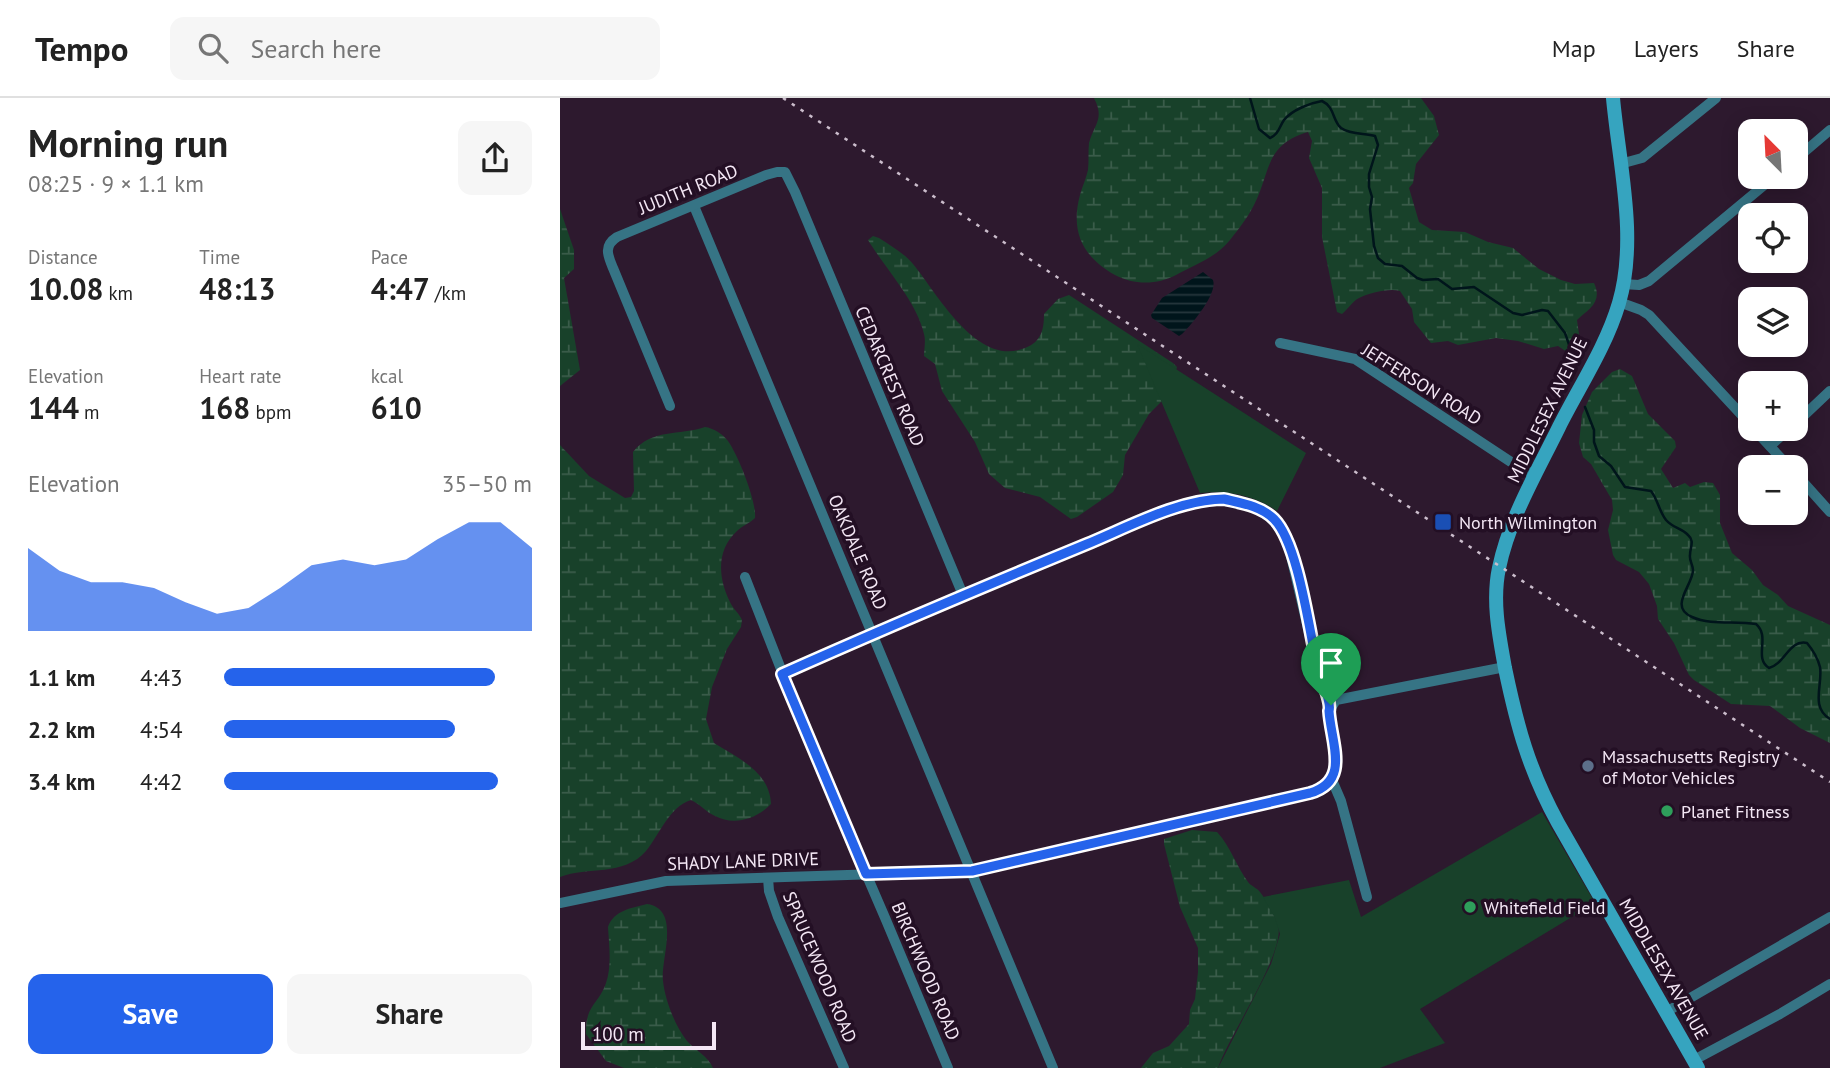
<!DOCTYPE html>
<meta charset="utf-8">
<style>
body{margin:0;font-family:"PT Sans",sans-serif;background:#f6f6f6;color:#222;height:100vh;display:flex;flex-direction:column;font-size:26px;white-space:nowrap}
*{box-sizing:border-box;margin:0}
p{font-size:23px;color:#767676}
.icon{flex:none;width:38px;height:38px;fill:none;stroke:currentColor;stroke-width:2;stroke-linecap:round;stroke-linejoin:round}
.map{position:relative;flex:1;overflow:hidden}
.side{display:flex;flex-direction:column;background:#fff;width:560px}
.side>*{flex:none}
.needle{width:46px;rotate:336deg}
.buttons{position:absolute;left:1178px;top:21px;display:grid;gap:14px}
.buttons a{display:grid;place-items:center;width:70px;height:70px;border-radius:14px;background:#fff;box-shadow:0 4px 18px #0003;font-size:35px}
.scale{position:absolute;left:21px;bottom:18px;width:135px;box-sizing:border-box;padding-left:7px;border:4px solid #f4e7f5;border-top:0;font-size:19px;line-height:24px;white-space:nowrap;color:#f4e7f5;-webkit-text-stroke:5px #230f24;paint-order:stroke}
.pin{position:absolute;display:grid;place-items:center;width:60px;height:60px;color:#fff;margin:-72px -30px;border-radius:50% 50% 50% 0;rotate:-45deg;box-shadow:0 0 7px #0007}
.pin .icon{rotate:45deg}
.round{display:grid;place-items:center;flex:none;width:74px;height:74px;border-radius:14px;background:#f6f6f6}
.head{display:flex;align-items:center;justify-content:space-between;height:119px;padding:0 28px}
h1{font-size:38px;font-weight:700;line-height:52px}
.figures{display:grid;grid-template-columns:repeat(3,1fr);gap:10px;height:119px;padding:7px 28px}
.figures div{display:grid;align-content:center}
.figures b{font-size:30px;font-weight:700}
.figures small{font-size:19px;font-weight:400}
.figures p{font-size:19px}
.chart{height:196px;padding:14px 28px}
.chart p{display:flex;justify-content:space-between}
.chart svg{width:100%;height:126px;margin-top:7px;fill:#2563eb;opacity:.7}
.action{display:flex;gap:14px;margin-top:auto;padding:14px 28px}
.action a{flex:1;height:80px;border-radius:14px;background:#2563eb;color:#fff;font-size:28px;font-weight:700;line-height:80px;text-align:center}
.action a+a{background:#f6f6f6;color:#222}
ul{padding:0 28px;list-style:none;font-size:23px}
li{display:grid;grid-template-columns:112px 84px 1fr;align-items:center;height:52px}
li i{height:18px;border-radius:9px;background:#2563eb}
header{display:flex;align-items:center;gap:42px;box-sizing:border-box;height:98px;padding:0 35px;background:#fff;border-bottom:2px solid #e0e0e0}
header strong{font-size:33px}
nav{display:flex;gap:38px;margin-inline-start:auto;font-size:24px}
.search{width:490px;height:63px;background:#f6f6f6;display:flex;align-items:center;gap:18px;box-sizing:border-box;padding:0 24px;border-radius:14px;color:#767676;font-size:26px}
main{display:flex;flex:1;min-height:0}
.map>svg:first-child{display:block}
</style>
<header>
<strong>Tempo</strong>
<div class="search"><svg class="icon" aria-label="search" viewBox="0 0 24 24"><circle cx="10" cy="10" r="6"/><path d="M15 15l6 6"/></svg>Search here</div>
<nav><a>Map</a><a>Layers</a><a>Share</a></nav>
</header>
<main>
<section class="side">
<div class="head"><div><h1>Morning run</h1><p>08:25 · 9 × 1.1 km</p></div><a class="round"><svg class="icon" aria-label="share" viewBox="0 0 24 24"><path d="M12 15V3M7 8l5-5 5 5M5 13v7h14v-7"/></svg></a></div>
<div class="figures">
<div><p>Distance</p><b>10.08<small> km</small></b></div>
<div><p>Time</p><b>48:13</b></div>
<div><p>Pace</p><b>4:47<small> /km</small></b></div>
</div>
<div class="figures">
<div><p>Elevation</p><b>144<small> m</small></b></div>
<div><p>Heart rate</p><b>168<small> bpm</small></b></div>
<div><p>kcal</p><b>610</b></div>
</div>
<div class="chart"><p><span>Elevation</span>35–50 m</p>
<svg viewBox="0 0 160 44" preserveAspectRatio="none"><path d="M0 44V15L10 23L20 27L30 27L40 29L50 34L60 38L70 36L80 29L90 21L100 19L110 21L120 19L130 12L140 6L150 6L160 15V44z"/></svg>
</div>
<ul>
<li><b>1.1 km</b>4:43<i style="width:88%"></i></li>
<li><b>2.2 km</b>4:54<i style="width:75%"></i></li>
<li><b>3.4 km</b>4:42<i style="width:89%"></i></li>
</ul>
<div class="action"><a>Save</a><a>Share</a></div>
</section>
<div class="map">
<svg width="1270" height="970" viewBox="0 0 1270 970">
<defs>
<pattern id="wetland-marsh" width="20" height="14" patternUnits="userSpaceOnUse" patternTransform="scale(1.75)"><rect width="20" height="14" fill="#18412a"/><path d="M1 5h8M5 5V1M11 12h8M15 12V8" fill="none" stroke="#3a5c4a"/></pattern>
<pattern id="water-rules" width="6" height="5" patternUnits="userSpaceOnUse" patternTransform="scale(1.75)"><rect width="6" height="5" fill="#00151b"/><path d="M0 2.5h6" fill="none" stroke="#26373d"/></pattern>
</defs>
<rect width="100%" height="100%" fill="#2d192e"/>
<g fill="url(#wetland-marsh)">
<path d="M 534,0 L 861,0 L 874,18 L 879,37 L 856,66 L 853,85 L 849,90 L 859,124 L 872,132 L 905,134 L 928,144 L 953,150 L 979,171 L 1001,182 L 1015,186 L 1034,185 C 1043,204 1029,211 1017,222 L 1021,250 L 1012,272 L 1007,254 L 998,248 L 984,251 L 958,243 L 936,240 L 898,247 L 888,243 L 871,245 L 854,224 L 852,211 L 840,193 C 829,190 809,195 799,200 C 793,203 788,211 782,216 L 777,214 L 762,139 L 762,90 L 749,60 L 752,43 L 748,34 C 704,47 711,74 694,107 C 688,119 678,132 670,142 C 655,160 636,166 616,177 C 597,187 574,187 555,177 C 523,159 510,134 520,97 C 522,89 526,81 528,72 C 529,63 528,54 529,45 C 534,26 545,21 534,0 Z"/>
<path d="M 0,111 L 14,152 L 14,171 L 4,180 L 20,272 L 0,288 Z"/>
<path d="M 313,138 L 319,140 C 331,148 344,155 353,166 C 377,195 417,270 465,250 C 481,244 484,232 484,216 L 498,201 L 509,197 L 613,265 L 617,269 L 610,295 L 589,316 L 565,357 L 563,377 L 553,394 L 517,419 L 511,421 L 480,399 L 445,390 L 429,376 L 415,344 L 382,293 L 375,266 L 364,258 C 364,251 366,243 364,236 C 357,204 325,170 308,142 Z"/>
<path d="M 1060,271 L 1072,278 L 1088,316 L 1115,343 L 1116,349 L 1101,371 L 1113,390 L 1125,385 L 1130,389 L 1144,384 L 1153,385 L 1160,397 L 1160,425 L 1172,455 L 1192,472 L 1203,487 L 1218,497 L 1228,508 L 1270,527 L 1270,645 L 1240,630 L 1210,608 L 1171,606 L 1134,582 L 1129,577 L 1114,545 L 1098,521 L 1097,508 L 1089,486 L 1079,474 L 1056,462 L 1053,457 L 1048,432 L 1053,412 L 1052,402 L 1031,366 L 1023,359 L 1019,345 L 1022,317 L 1032,294 L 1052,274 Z"/>
<path d="M 145,329 C 153,330 163,336 168,343 C 178,357 197,404 195,420 C 190,425 182,428 177,433 C 156,452 158,480 170,504 C 173,511 179,515 182,522 L 181,529 L 167,551 L 152,589 L 146,621 L 154,645 C 178,660 210,674 211,706 C 197,721 174,728 155,718 C 146,714 140,706 131,702 C 109,709 100,736 86,753 C 63,779 28,768 0,779 L 0,347 L 29,378 L 65,400 L 71,399 L 74,393 L 73,354 C 92,330 119,338 145,329 Z"/>
<path d="M 632,732 L 657,734 C 671,749 676,768 688,784 C 691,788 697,790 700,794 C 707,803 715,817 718,827 C 726,854 668,939 658,970 L 581,970 L 593,955 L 609,948 L 629,926 L 630,912 L 635,901 L 638,874 L 638,850 L 620,809 L 604,746 L 604,741 Z"/>
<path d="M 87,806 C 122,811 100,862 103,883 C 105,902 115,928 127,943 C 136,953 148,958 153,970 L 64,970 L 46,963 L 26,936 C 25,907 39,906 46,885 C 52,868 49,846 48,829 C 54,812 72,810 87,806 Z"/>
</g>
<g fill="#18412a">
<path d="M 577,246 L 746,355 L 717,413 C 694,397 667,392 640,395 Z"/>
<path d="M 982,714 L 1035,805 L 860,911 L 885,945 L 820,970 L 658,970 L 711,866 L 720,836 L 715,820 L 703,799 L 789,782 L 801,819 Z"/>
</g>
<path fill="url(#water-rules)" d="M 643,174 L 653,182 C 658,195 632,226 622,236 L 619,238 L 592,220 L 591,217 L 602,200 Z"/>
<g fill="none" stroke-linecap="round" stroke-linejoin="round">
<g stroke="#00151b" stroke-width="2.5">
<path d="M 690,0 L 699,31 L 710,40 C 719,36 719,29 724,22 C 732,12 750,5 762,3 C 775,9 772,22 781,30 C 791,37 805,35 815,38 L 818,47 L 809,76 L 809,89 L 812,99 L 810,111 L 814,148 L 818,160 L 825,166 L 842,168 L 857,180 L 863,182 L 878,181 L 892,191 L 914,189 L 953,215 L 962,217 L 982,212 L 988,213 L 1005,235 L 1014,261 L 1017,264"/>
<path d="M 1025,309 L 1034,332 L 1034,344 L 1039,358 L 1051,368 L 1065,389 L 1091,393 C 1098,402 1099,413 1106,422 C 1113,430 1121,430 1128,437 C 1135,443 1130,449 1130,457 C 1129,462 1133,467 1133,472 C 1133,487 1108,509 1132,519 C 1152,528 1176,522 1196,526 C 1211,539 1193,560 1209,570 C 1225,566 1229,541 1247,545 C 1252,551 1258,561 1260,569 C 1263,587 1250,609 1270,621"/>
</g>
<g stroke="#367485" stroke-width="10">
<path d="M 1236,61 L 1270,32"/>
<path d="M 1060,66 L 1082,60 L 1156,0"/>
<path d="M 134,108 L 493,970"/>
<path d="M 1063,186 L 1079,187 L 1089,183 L 1214,79"/>
<path d="M 1059,204 L 1081,212 L 1089,217 L 1190,326"/>
<path d="M 720,245 L 795,261 L 951,364 L 976,378"/>
<path d="M 110,308 L 53,170 C 48,158 43,148 57,139 L 206,77 L 217,74 L 225,74 L 235,94 L 403,497"/>
<path d="M 1236,325 L 1270,293"/>
<path d="M 1194,331 L 1229,369"/>
<path d="M 1210,348 L 1229,331"/>
<path d="M 1236,376 L 1270,414"/>
<path d="M 185,479 L 251,648 L 326,822 L 388,970"/>
<path d="M 222,576 C 325,531 427,486 531,444 C 564,431 617,403 652,401 C 684,400 712,413 727,441 L 758,573 L 771,607"/>
<path d="M 772,682 L 781,703 L 807,799"/>
<path d="M 208,780 L 209,793 L 218,819 L 284,970"/>
<path d="M 0,805 L 106,783 L 412,773 L 750,695 C 791,683 771,644 769,613 L 776,602 L 945,569"/>
<path d="M 1106,914 L 1270,819"/>
<path d="M 1134,962 L 1220,916 L 1270,886"/>
</g>
<path stroke="#36a4bf" stroke-width="14" d="M 1053,0 C 1059,66 1078,140 1059,205 C 1046,249 1019,289 999,329 C 977,374 949,421 939,470 C 932,503 939,537 945,570 C 957,628 969,672 998,725 L 1138,970"/>
<path stroke="#cbbdcc" stroke-width="2.5" stroke-dasharray="3.5 7" stroke-linecap="butt" d="M 223,0 L 1270,684"/>
</g>
<g fill="none" stroke-linecap="round" stroke-linejoin="round">
<defs>
<path id="route" d="M 664,401 C 681,405 701,408 714,421 C 738,445 749,531 757,567 C 760,579 772,604 769,613 C 771,645 791,683 750,695 L 412,773 L 306,776 L 222,576 C 323,531 425,488 527,446 C 568,429 620,401 664,401 Z"/>
</defs>
<use href="#route" stroke="#fff" stroke-width="14"/>
<use href="#route" stroke="#2563eb" stroke-width="9"/>
</g>
<rect fill="#1a4fb4" stroke="#230f24" stroke-width="2.5" x="874" y="415" width="18" height="18" rx="3.5"/>
<circle fill="#5c6f8a" stroke="#230f24" stroke-width="2.5" cx="1028" cy="668" r="7"/>
<g fill="#2e9e5b" stroke="#230f24" stroke-width="2.5">
<circle cx="1107" cy="713" r="7"/>
<circle cx="910" cy="809" r="7"/>
</g>
<g text-anchor="middle" dominant-baseline="central" stroke-width="7" stroke-linejoin="round" paint-order="stroke">
<g font-size="18" fill="#f4e7f5" stroke="#230f24">
<text transform="translate(128 91) rotate(-22)">JUDITH ROAD</text>
<text transform="translate(330 278) rotate(67)">CEDARCREST ROAD</text>
<text transform="translate(862 286) rotate(32)">JEFFERSON ROAD</text>
<text transform="translate(987 312) rotate(-64)">MIDDLESEX AVENUE</text>
<text transform="translate(298 454) rotate(67)">OAKDALE ROAD</text>
<text transform="translate(183 763) rotate(-2)">SHADY LANE DRIVE</text>
<text transform="translate(260 869) rotate(67)">SPRUCEWOOD ROAD</text>
<text transform="translate(1104 871) rotate(60)">MIDDLESEX AVENUE</text>
<text transform="translate(366 873) rotate(67)">BIRCHWOOD ROAD</text>
</g>
<g font-size="18" fill="#f4e7f5" stroke="#230f24" text-anchor="start">
<text x="899" y="424">North Wilmington</text>
<text x="1042" y="658">Massachusetts Registry<tspan x="1042" dy="21">of Motor Vehicles</tspan></text>
<text x="1121" y="713">Planet Fitness</text>
<text x="924" y="809">Whitefield Field</text>
</g>
</g>
</svg>
<div class="buttons">
<a><svg class="needle" viewBox="-14 -14 28 28"><path d="M0-13l5 13h-10z" fill="#e53935"/><path d="M0 13l5-13h-10z" fill="#767676"/></svg></a>
<a><svg class="icon" aria-label="locate" viewBox="0 0 24 24"><circle cx="12" cy="12" r="6"/><path d="M12 2v4M12 18v4M2 12h4M18 12h4"/></svg></a>
<a><svg class="icon" aria-label="layers" viewBox="0 0 24 24"><path d="M12 4l9 5-9 5-9-5zM3 14l9 5 9-5"/></svg></a>
<a>+</a>
<a>−</a>
</div>
<div class="scale">100 m</div>
<div class="pin" style="left:771px;top:607px;background:#1e9e55"><svg class="icon" aria-label="arrive" viewBox="0 0 24 24"><path d="M6 21V4h12l-3 4 3 4H6"/></svg></div>
</div>
</main>
